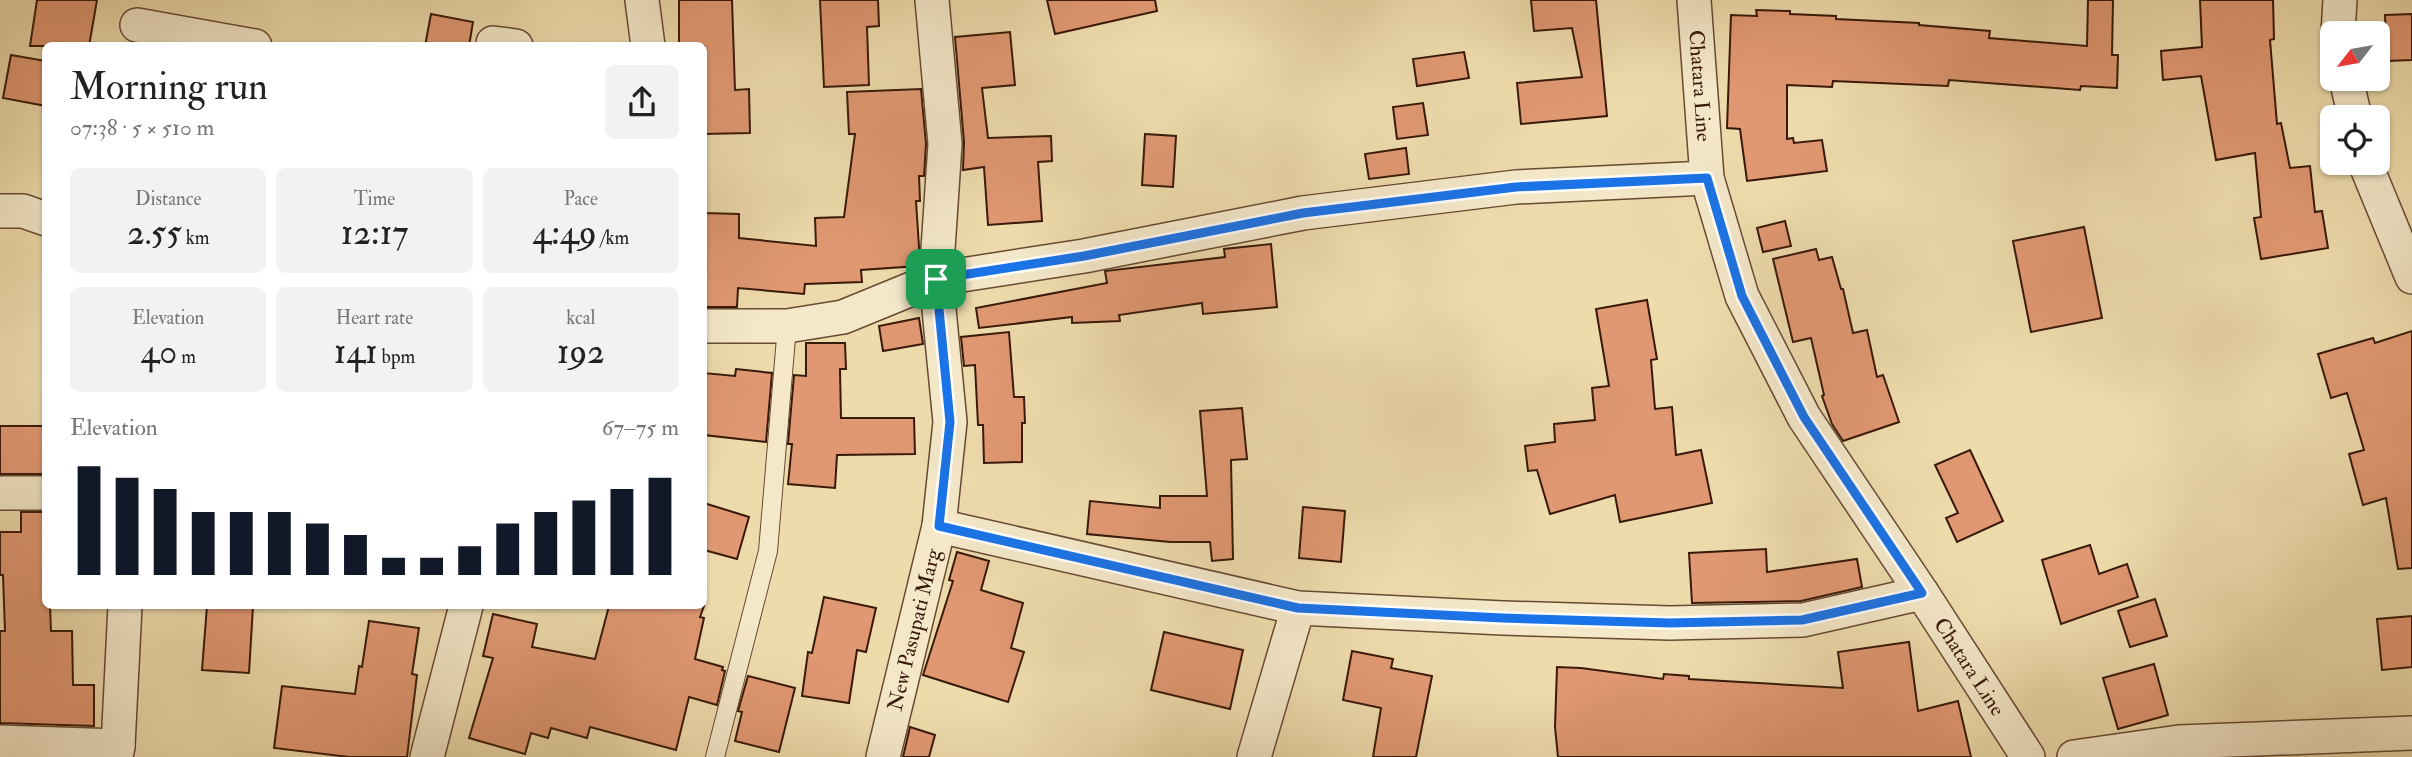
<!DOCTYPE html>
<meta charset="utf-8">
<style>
body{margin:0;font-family:"IM FELL Double Pica",serif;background:#f2f2f2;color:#222;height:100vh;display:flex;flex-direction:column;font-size:26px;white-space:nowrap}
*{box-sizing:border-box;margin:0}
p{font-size:23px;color:#767676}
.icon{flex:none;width:38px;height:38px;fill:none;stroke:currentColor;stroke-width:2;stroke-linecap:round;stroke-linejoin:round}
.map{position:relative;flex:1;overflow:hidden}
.drawer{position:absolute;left:42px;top:42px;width:665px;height:567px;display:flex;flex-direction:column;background:#fff;border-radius:10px;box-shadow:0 2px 5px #0004}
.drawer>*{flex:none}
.needle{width:46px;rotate:239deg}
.tools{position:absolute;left:2320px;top:21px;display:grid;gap:14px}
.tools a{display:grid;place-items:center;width:70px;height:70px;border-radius:10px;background:#fff;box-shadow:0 2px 5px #0004;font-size:35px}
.pin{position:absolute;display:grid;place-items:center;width:60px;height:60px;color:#fff;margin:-30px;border-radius:14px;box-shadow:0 4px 10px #0006}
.round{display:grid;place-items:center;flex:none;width:74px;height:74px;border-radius:10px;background:#f2f2f2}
.head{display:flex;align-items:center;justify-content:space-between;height:119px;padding:0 28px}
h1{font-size:38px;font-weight:600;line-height:52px}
.figures{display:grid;grid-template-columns:repeat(3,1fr);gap:10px;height:119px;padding:7px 28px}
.figures div{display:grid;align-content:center;border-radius:10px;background:#f2f2f2;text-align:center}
.figures b{font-size:35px;font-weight:600}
.figures small{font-size:19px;font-weight:400}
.figures p{font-size:19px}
.chart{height:196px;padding:14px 28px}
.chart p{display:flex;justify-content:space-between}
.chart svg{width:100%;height:126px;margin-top:7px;stroke:#111827;stroke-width:6}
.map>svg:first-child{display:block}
</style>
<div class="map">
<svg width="2412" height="757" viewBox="0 0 2412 757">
<rect width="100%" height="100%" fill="#eedbac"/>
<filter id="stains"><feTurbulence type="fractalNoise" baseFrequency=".00286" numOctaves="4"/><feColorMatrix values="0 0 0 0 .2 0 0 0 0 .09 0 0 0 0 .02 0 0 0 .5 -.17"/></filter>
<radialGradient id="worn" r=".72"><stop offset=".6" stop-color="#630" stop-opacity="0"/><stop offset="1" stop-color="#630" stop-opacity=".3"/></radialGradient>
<g fill="#e09872" stroke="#391909" stroke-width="2">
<path d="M 37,0 L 97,0 L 89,46 L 30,46 Z"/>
<path d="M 679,0 L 732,0 L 735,90 L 749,89 L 750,133 L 704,134 L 704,46 L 679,46 Z"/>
<path d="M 820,0 L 878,0 L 879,26 L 867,27 L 869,85 L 824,87 Z"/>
<path d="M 1047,0 L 1155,0 L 1157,11 L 1055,34 Z"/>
<path d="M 1531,0 L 1596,0 L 1607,116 L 1521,124 L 1517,83 L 1582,77 L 1572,28 L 1534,31 Z"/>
<path d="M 2088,0 L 2113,0 L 2112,55 L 2118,55 L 2117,88 L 2081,86 L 2080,90 L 1949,80 L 1948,86 L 1833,81 L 1832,87 L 1787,85 L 1787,139 L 1793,138 L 1794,143 L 1822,140 L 1827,171 L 1747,181 L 1740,129 L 1727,128 L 1731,15 L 1757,16 L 1756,10 L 1790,11 L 1790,14 L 1836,16 L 1836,19 L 1919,23 L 1919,25 L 1990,31 L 1989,38 L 2087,46 Z"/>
<path d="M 2200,0 L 2273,0 L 2274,39 L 2270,40 L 2277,124 L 2281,123 L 2290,168 L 2310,166 L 2315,212 L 2322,211 L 2328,248 L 2261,259 L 2254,218 L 2261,217 L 2255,153 L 2216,160 L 2201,76 L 2163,80 L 2161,51 L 2202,47 Z"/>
<path d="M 431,14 L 473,22 L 469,46 L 425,46 Z"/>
<path d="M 2412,14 L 2412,60 L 2387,61 L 2385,15 Z"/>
<path d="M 1010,32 L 1015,85 L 982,88 L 988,138 L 1051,136 L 1052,161 L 1038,162 L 1042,221 L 988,225 L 984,167 L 963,170 L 964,142 L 955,37 Z"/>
<path d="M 1464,52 L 1469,78 L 1417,86 L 1413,59 Z"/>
<path d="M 11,55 L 46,61 L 46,106 L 3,98 Z"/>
<path d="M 921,89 L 926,144 L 924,176 L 919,176 L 920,201 L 916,201 L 919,247 L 918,266 L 861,270 L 862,282 L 805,284 L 804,294 L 738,288 L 737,307 L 704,307 L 704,213 L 739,214 L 739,238 L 816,246 L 815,218 L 844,217 L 855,134 L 849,134 L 847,92 Z"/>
<path d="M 1423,103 L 1428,135 L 1397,139 L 1393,107 Z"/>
<path d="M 1145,134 L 1176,136 L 1173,187 L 1142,185 Z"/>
<path d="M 1406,148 L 1409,174 L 1369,179 L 1365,154 Z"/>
<path d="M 1785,221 L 1791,246 L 1763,252 L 1757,228 Z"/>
<path d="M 2084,227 L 2102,318 L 2031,332 L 2013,241 Z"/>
<path d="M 1271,244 L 1277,307 L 1203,314 L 1202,303 L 1119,315 L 1120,321 L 1072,323 L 1072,317 L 979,328 L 976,308 L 1107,283 L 1105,271 L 1225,257 L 1224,249 Z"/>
<path d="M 1816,249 L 1819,260 L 1832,257 L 1841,289 L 1843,289 L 1853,333 L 1867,330 L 1877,377 L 1883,375 L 1899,422 L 1843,441 L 1832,424 L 1822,396 L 1824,395 L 1811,338 L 1793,342 L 1773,259 Z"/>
<path d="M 1647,300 L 1657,359 L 1651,360 L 1655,409 L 1672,407 L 1676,455 L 1701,450 L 1712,503 L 1620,522 L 1615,495 L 1550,514 L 1537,470 L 1528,471 L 1525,446 L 1555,442 L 1554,424 L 1595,420 L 1592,388 L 1609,386 L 1596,309 Z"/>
<path d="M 919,318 L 923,344 L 883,351 L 879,326 Z"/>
<path d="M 2412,331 L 2412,568 L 2398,569 L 2386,498 L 2363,505 L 2349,454 L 2364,450 L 2347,393 L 2331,398 L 2318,354 L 2373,338 L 2375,343 Z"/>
<path d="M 1009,332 L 1014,397 L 1024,397 L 1025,423 L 1022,423 L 1022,462 L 984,463 L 983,425 L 978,425 L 975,365 L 964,366 L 961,337 Z"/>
<path d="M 806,343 L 845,343 L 846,369 L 840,369 L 841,418 L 914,418 L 915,454 L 837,455 L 835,488 L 788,484 L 792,444 L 788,444 L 794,375 L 806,376 Z"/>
<path d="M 736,369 L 772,373 L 766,442 L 704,435 L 704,373 L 735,376 Z"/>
<path d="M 1242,408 L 1247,459 L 1231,460 L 1233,559 L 1212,561 L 1210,542 L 1170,542 L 1087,534 L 1090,501 L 1160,508 L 1160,496 L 1207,496 L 1200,411 Z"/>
<rect x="0" y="426" width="46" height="48"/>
<path d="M 1970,450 L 2003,521 L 1957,542 L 1946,518 L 1958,513 L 1935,465 Z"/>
<path d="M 704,503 L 749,517 L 737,559 L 704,550 Z"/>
<path d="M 1303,507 L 1345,511 L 1341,562 L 1299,558 Z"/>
<path d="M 21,512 L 46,512 L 46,606 L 50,606 L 51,631 L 72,631 L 73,685 L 94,685 L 94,726 L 0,723 L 0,631 L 5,631 L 3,575 L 0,575 L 0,532 L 21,532 Z"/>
<path d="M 2090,545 L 2099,574 L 2127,564 L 2138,597 L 2061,624 L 2042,560 Z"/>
<path d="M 1766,549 L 1767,572 L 1857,559 L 1862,587 L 1801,601 L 1692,603 L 1689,553 Z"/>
<path d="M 957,552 L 989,561 L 981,590 L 1023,603 L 1011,648 L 1024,652 L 1008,702 L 923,675 L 953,581 L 949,580 Z"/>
<path d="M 824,597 L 876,608 L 866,652 L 857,650 L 849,703 L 802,696 L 808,652 L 812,653 Z"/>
<path d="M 2155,599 L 2167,636 L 2130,647 L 2118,611 Z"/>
<path d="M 207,606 L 253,606 L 249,673 L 202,670 Z"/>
<path d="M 609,606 L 704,606 L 700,617 L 704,618 L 695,659 L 723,667 L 722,670 L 725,671 L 717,705 L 689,697 L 676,750 L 590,727 L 587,738 L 551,728 L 548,738 L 531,733 L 525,754 L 469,738 L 493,658 L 483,656 L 493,614 L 537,624 L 532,647 L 595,659 Z"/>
<path d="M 2412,616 L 2412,667 L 2382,670 L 2377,619 Z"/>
<path d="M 369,621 L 419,628 L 412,674 L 417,675 L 407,757 L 349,757 L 274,748 L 282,686 L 355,694 L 359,666 L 362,667 Z"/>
<path d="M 1164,632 L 1243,650 L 1230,709 L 1151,690 Z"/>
<path d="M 1909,642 L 1918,711 L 1958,701 L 1971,757 L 1558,757 L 1555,727 L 1557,667 L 1581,668 L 1663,679 L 1664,674 L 1689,676 L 1689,679 L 1843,688 L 1838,652 Z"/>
<path d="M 1352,651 L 1393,659 L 1391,668 L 1432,676 L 1416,757 L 1373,757 L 1381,708 L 1343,700 Z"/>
<path d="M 2154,664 L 2168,715 L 2118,729 L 2103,678 Z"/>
<path d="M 748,676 L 795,688 L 779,752 L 735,741 L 742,712 L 738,711 Z"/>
<path d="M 910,727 L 935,735 L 929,757 L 903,757 Z"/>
</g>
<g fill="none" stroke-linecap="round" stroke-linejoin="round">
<defs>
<path id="service" d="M 715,757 L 768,551 L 787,326"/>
<g id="minor">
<path d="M 642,0 L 648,46"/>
<path id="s1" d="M 1694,0 L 1707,178 L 1742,296 L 1804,417 L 1922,593 L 2028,757"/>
<path d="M 137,25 L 255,46"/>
<path d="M 2338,33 L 2340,0"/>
<path d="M 493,46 L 493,43 L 516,46"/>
<path d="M 2346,79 L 2355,117"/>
<path d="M 2365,163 L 2412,277"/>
<path d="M 0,211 L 23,211 L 46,219"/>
<path d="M 704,326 L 787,326 L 843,317 L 936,279 L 1084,256 L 1303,213 L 1516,187 L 1707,178"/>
<path d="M 0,493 L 46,493"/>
<path d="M 939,526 L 1298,608 L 1503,618 L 1670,623 L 1803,620 L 1922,593"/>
<path d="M 0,742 L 118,746"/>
<path d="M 116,757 L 118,746 L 125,606"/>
<path d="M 427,757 L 466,606"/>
<path id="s2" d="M 883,757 L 939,526 L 950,422 L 936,279 L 945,144 L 932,0"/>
<path d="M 1254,757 L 1298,608"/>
<path d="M 2074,757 L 2179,742 L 2412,733"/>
</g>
</defs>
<use href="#service" stroke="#664a32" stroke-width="20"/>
<use href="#minor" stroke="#664a32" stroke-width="36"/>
<use href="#service" stroke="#f4e8c9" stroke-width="18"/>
<use href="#minor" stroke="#f4e8c9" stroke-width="33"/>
</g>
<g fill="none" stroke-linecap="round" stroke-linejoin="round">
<defs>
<path id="route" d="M 1707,178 L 1742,296 L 1804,417 L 1922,593 L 1802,620 L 1670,623 L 1503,618 L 1298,608 L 939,526 L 950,422 L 936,279 L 1084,256 L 1303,213 L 1516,187 Z"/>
</defs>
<use href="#route" stroke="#fff" stroke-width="14"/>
<use href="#route" stroke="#1a73e8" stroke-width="9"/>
</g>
<g text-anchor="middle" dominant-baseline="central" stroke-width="5" stroke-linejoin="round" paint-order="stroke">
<g font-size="21" fill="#391909" stroke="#f4e8c9">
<text stroke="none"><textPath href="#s1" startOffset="86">Chatara Line</textPath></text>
<text stroke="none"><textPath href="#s2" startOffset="131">New Pasupati Marg</textPath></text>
<text stroke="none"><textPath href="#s1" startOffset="737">Chatara Line</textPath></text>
</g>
</g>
<rect width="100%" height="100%" filter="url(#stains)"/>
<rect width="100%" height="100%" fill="url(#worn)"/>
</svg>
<div class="tools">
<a><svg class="needle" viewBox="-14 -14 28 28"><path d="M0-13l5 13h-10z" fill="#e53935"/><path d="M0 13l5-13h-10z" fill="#767676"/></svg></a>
<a><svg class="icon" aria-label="locate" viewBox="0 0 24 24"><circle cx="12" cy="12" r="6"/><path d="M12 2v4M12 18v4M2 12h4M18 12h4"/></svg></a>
</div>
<div class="pin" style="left:936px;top:279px;background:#1e9e55"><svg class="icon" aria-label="arrive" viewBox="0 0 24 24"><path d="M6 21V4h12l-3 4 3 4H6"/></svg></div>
<section class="drawer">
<div class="head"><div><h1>Morning run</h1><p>07:38 · 5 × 510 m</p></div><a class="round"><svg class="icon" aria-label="share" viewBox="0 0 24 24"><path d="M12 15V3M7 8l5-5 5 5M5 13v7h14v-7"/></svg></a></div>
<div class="figures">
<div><p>Distance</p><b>2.55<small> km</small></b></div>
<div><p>Time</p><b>12:17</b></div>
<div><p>Pace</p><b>4:49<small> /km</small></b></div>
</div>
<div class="figures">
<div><p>Elevation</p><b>40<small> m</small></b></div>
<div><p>Heart rate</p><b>141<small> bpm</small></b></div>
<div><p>kcal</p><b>192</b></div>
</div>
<div class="chart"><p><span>Elevation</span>67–75 m</p>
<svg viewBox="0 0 160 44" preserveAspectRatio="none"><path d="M5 44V6M15 44V10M25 44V14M35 44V22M45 44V22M55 44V22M65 44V26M75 44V30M85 44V38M95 44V38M105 44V34M115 44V26M125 44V22M135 44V18M145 44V14M155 44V10"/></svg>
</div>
</section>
</div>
